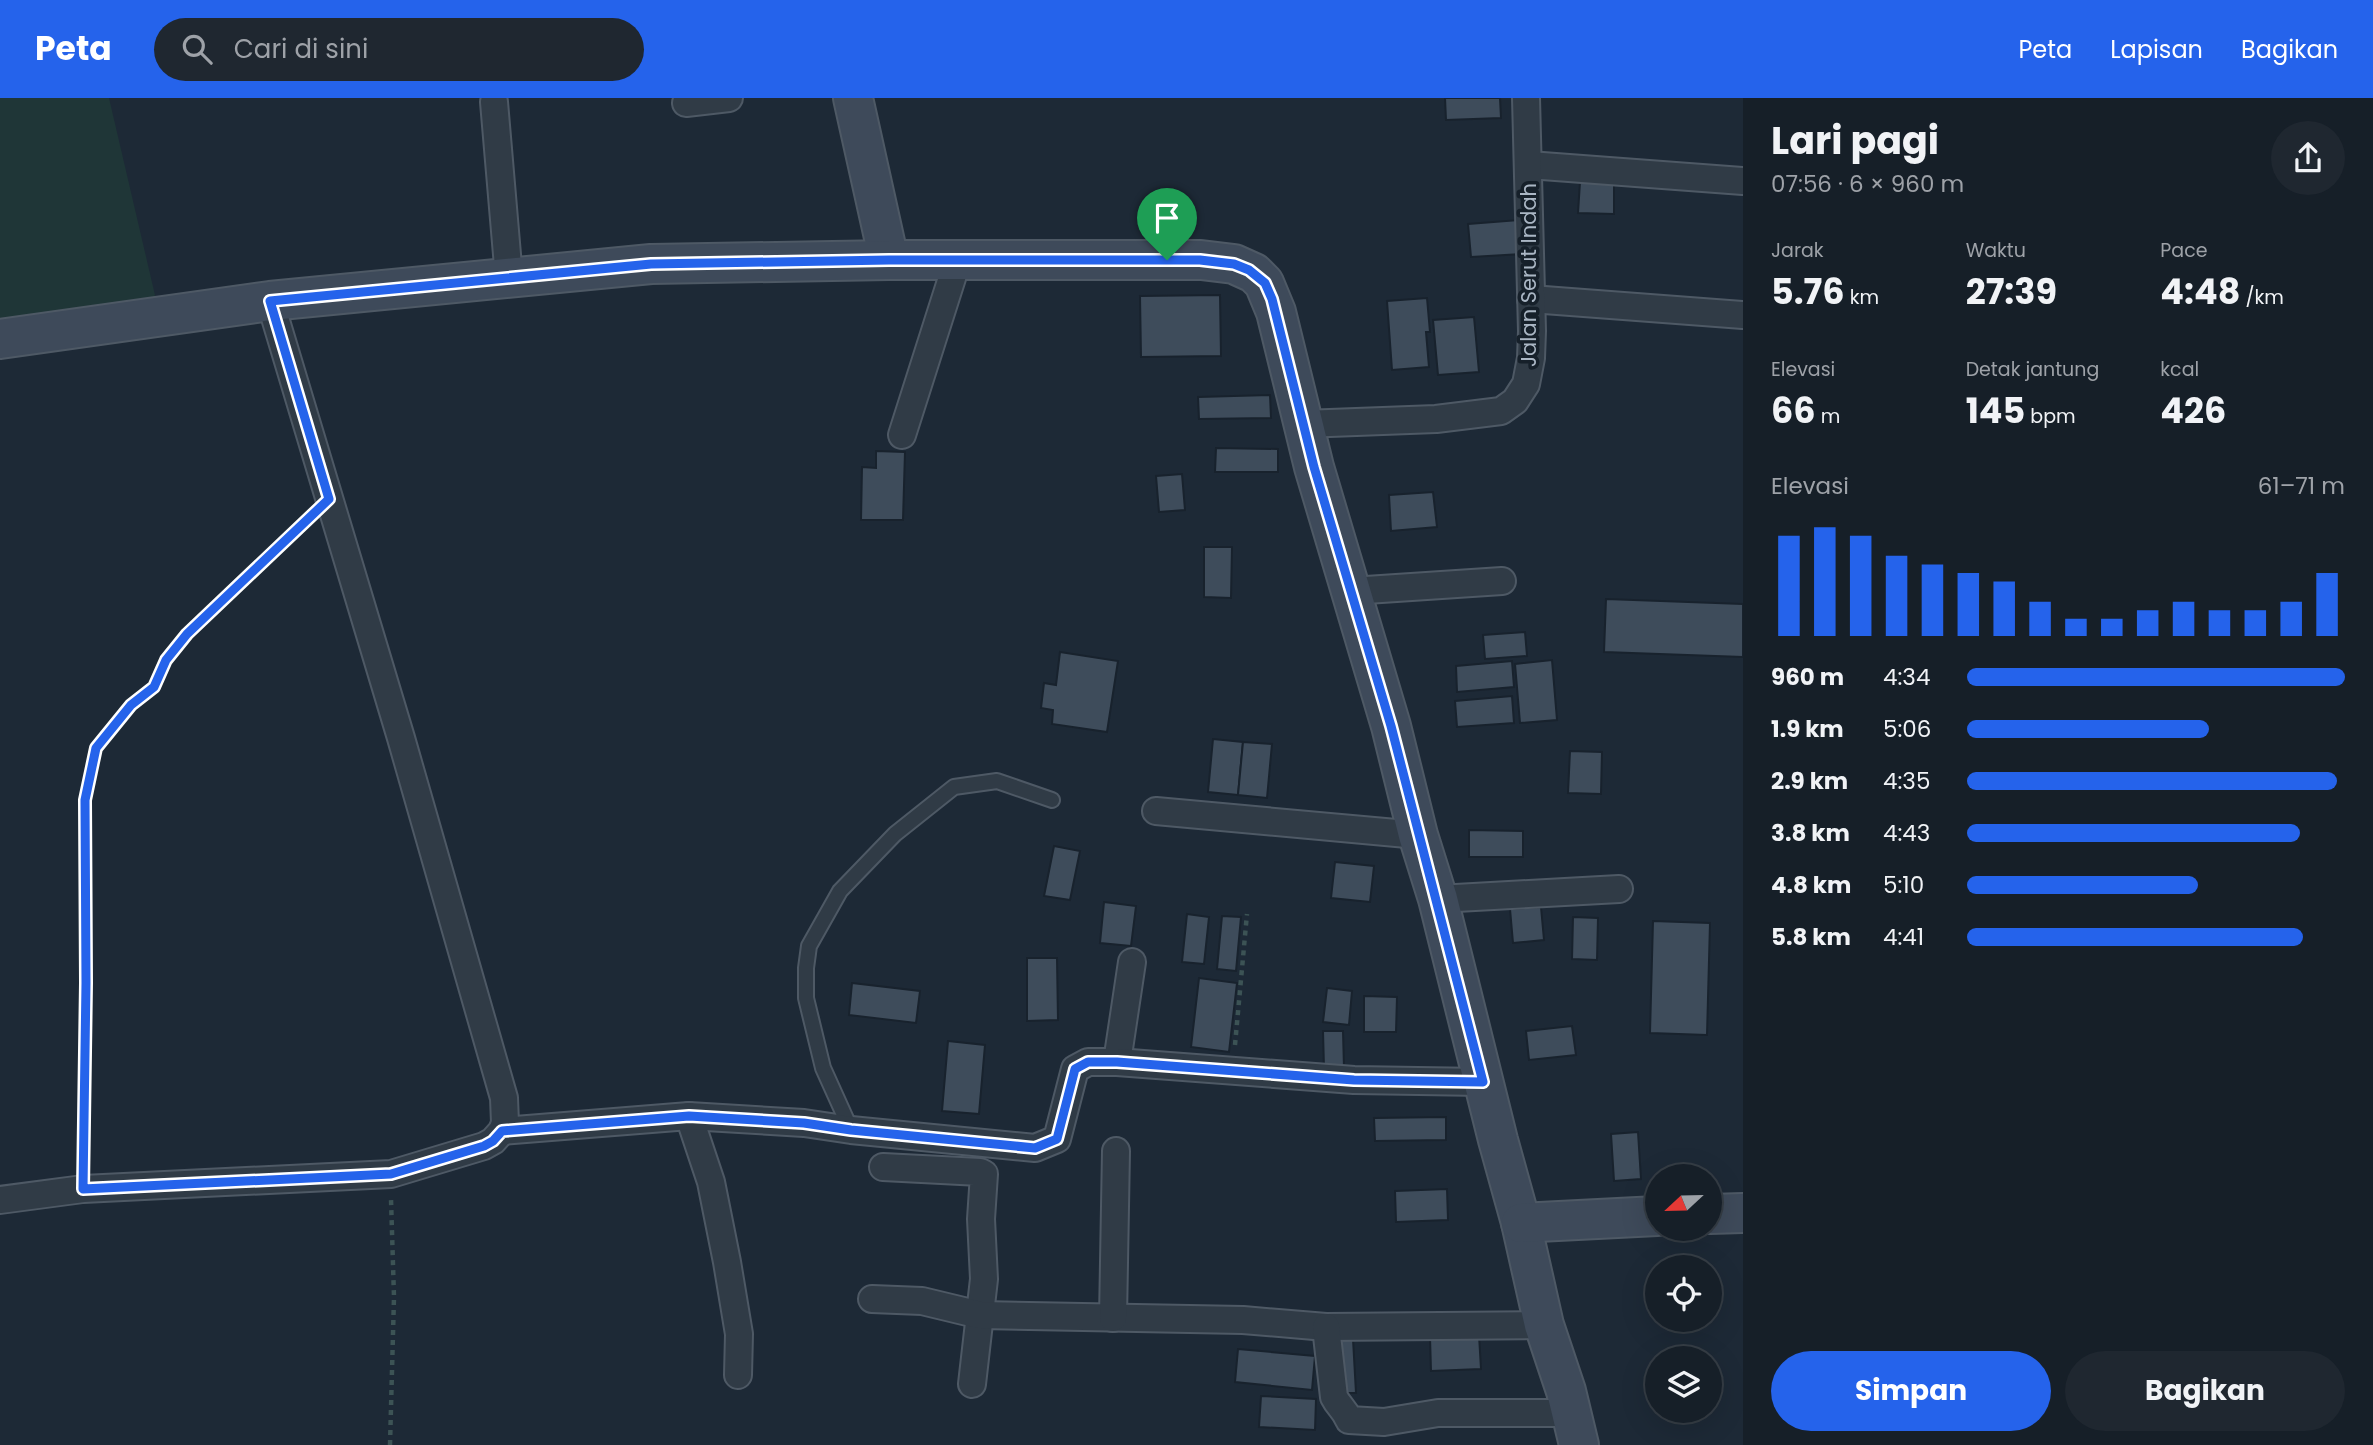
<!DOCTYPE html>
<html lang="id">
<meta charset="utf-8">
<style>
body{margin:0;font-family:Poppins,sans-serif;background:#1f2730;color:#f1f3f6;height:100vh;display:flex;flex-direction:column;font-size:26px;white-space:nowrap}
*{box-sizing:border-box;margin:0}
p{font-size:23px;color:#9ea2a8}
.icon{flex:none;width:38px;height:38px;fill:none;stroke:currentColor;stroke-width:2;stroke-linecap:round;stroke-linejoin:round}
.map{position:relative;flex:1;overflow:hidden}
.side{display:flex;flex-direction:column;background:#161f28;width:630px}
.side>*{flex:none}
.needle{width:46px;rotate:248deg}
.controls{position:absolute;left:1645px;top:1066px;display:grid;gap:14px}
.controls a{display:grid;place-items:center;width:77px;height:77px;border-radius:50%;background:#161f28;box-shadow:0 7px 28px #0002,0 0 0 2px #353d45;font-size:35px}
.pin{position:absolute;display:grid;place-items:center;width:60px;height:60px;color:#fff;margin:-72px -30px;border-radius:50% 50% 50% 0;rotate:-45deg;box-shadow:0 0 7px #0007}
.pin .icon{rotate:45deg}
.round{display:grid;place-items:center;flex:none;width:74px;height:74px;border-radius:37px;background:#1f2730}
.headline{display:flex;align-items:center;justify-content:space-between;height:119px;padding:0 28px}
h1{font-size:38px;font-weight:700;line-height:52px}
.metrics{display:grid;grid-template-columns:repeat(3,1fr);gap:10px;height:119px;padding:7px 28px}
.metrics div{display:grid;align-content:center}
.metrics b{font-size:35px;font-weight:700}
.metrics small{font-size:19px;font-weight:400}
.metrics p{font-size:19px}
.chart{height:196px;padding:14px 28px}
.chart p{display:flex;justify-content:space-between}
.chart svg{width:100%;height:126px;margin-top:7px;stroke:#2563eb;stroke-width:6}
.primary-button{display:flex;gap:14px;margin-top:auto;padding:14px 28px}
.primary-button a{flex:1;height:80px;border-radius:42px;background:#2563eb;color:#fff;font-size:28px;font-weight:700;line-height:80px;text-align:center}
.primary-button a+a{background:#1f2730;color:#f1f3f6}
ul{padding:0 28px;list-style:none;font-size:23px}
li{display:grid;grid-template-columns:112px 84px 1fr;align-items:center;height:52px}
li i{height:18px;border-radius:9px;background:#2563eb}
header{display:flex;align-items:center;gap:42px;box-sizing:border-box;height:98px;padding:0 35px;background:#2563eb;color:#fff}
header strong{font-size:33px}
nav{display:flex;gap:38px;margin-inline-start:auto;font-size:24px}
.search{width:490px;height:63px;background:#1f2730;display:flex;align-items:center;gap:18px;box-sizing:border-box;padding:0 24px;border-radius:38px;color:#9ea2a8;font-size:26px}
main{display:flex;flex:1;min-height:0}
.map>svg:first-child{display:block}
</style>
<header>
<strong>Peta</strong>
<div class="search"><svg class="icon" aria-label="search" viewBox="0 0 24 24"><circle cx="10" cy="10" r="6"/><path d="M15 15l6 6"/></svg>Cari di sini</div>
<nav><a>Peta</a><a>Lapisan</a><a>Bagikan</a></nav>
</header>
<main>
<div class="map">
<svg width="1743" height="1347" viewBox="0 0 1743 1347">
<rect width="100%" height="100%" fill="#1d2936"/>
<path fill="#1f3637" d="M 0,0 L 109,0 L 158,210 L 0,228 Z"/>
<g fill="#3e4c5b" stroke="#18222d" stroke-width="2">
<path d="M 1445,0 L 1500,0 L 1501,20 L 1446,22 Z"/>
<path d="M 1580,84 L 1614,85 L 1614,116 L 1578,115 Z"/>
<path d="M 1519,122 L 1522,156 L 1471,159 L 1468,126 Z"/>
<path d="M 1220,197 L 1221,258 L 1141,259 L 1140,198 Z"/>
<path d="M 1427,200 L 1430,234 L 1426,234 L 1429,269 L 1392,272 L 1387,203 Z"/>
<path d="M 1474,219 L 1479,274 L 1438,277 L 1433,222 Z"/>
<path d="M 1270,297 L 1271,320 L 1199,321 L 1198,299 Z"/>
<path d="M 1216,350 L 1278,351 L 1278,374 L 1215,374 Z"/>
<path d="M 876,353 L 905,354 L 903,422 L 861,422 L 862,369 L 876,370 Z"/>
<path d="M 1182,376 L 1185,412 L 1159,414 L 1156,378 Z"/>
<path d="M 1433,394 L 1437,429 L 1391,433 L 1389,397 Z"/>
<path d="M 1204,449 L 1232,449 L 1231,500 L 1204,499 Z"/>
<path d="M 1606,501 L 1743,506 L 1743,559 L 1604,554 Z"/>
<path d="M 1525,534 L 1527,558 L 1485,561 L 1483,537 Z"/>
<path d="M 1060,554 L 1118,563 L 1107,634 L 1052,626 L 1053,612 L 1041,610 L 1044,585 L 1056,587 Z"/>
<path d="M 1552,562 L 1557,622 L 1520,625 L 1515,566 Z"/>
<path d="M 1512,563 L 1514,589 L 1457,594 L 1456,568 Z"/>
<path d="M 1512,598 L 1514,625 L 1457,629 L 1455,603 Z"/>
<path d="M 1213,641 L 1243,644 L 1238,697 L 1208,694 Z"/>
<path d="M 1243,644 L 1272,646 L 1267,700 L 1238,697 Z"/>
<path d="M 1570,653 L 1602,654 L 1601,696 L 1568,695 Z"/>
<path d="M 1469,732 L 1523,733 L 1523,759 L 1469,759 Z"/>
<path d="M 1054,748 L 1080,753 L 1070,802 L 1044,798 Z"/>
<path d="M 1335,764 L 1374,768 L 1370,804 L 1331,800 Z"/>
<path d="M 1104,804 L 1136,808 L 1131,848 L 1100,845 Z"/>
<path d="M 1541,809 L 1544,842 L 1513,845 L 1510,811 Z"/>
<path d="M 1187,816 L 1209,819 L 1204,866 L 1182,864 Z"/>
<path d="M 1222,818 L 1241,819 L 1236,873 L 1217,871 Z"/>
<path d="M 1573,819 L 1598,820 L 1597,862 L 1572,861 Z"/>
<path d="M 1653,823 L 1710,825 L 1707,937 L 1650,935 Z"/>
<path d="M 1027,860 L 1057,860 L 1058,922 L 1027,923 Z"/>
<path d="M 1199,880 L 1237,885 L 1229,954 L 1191,949 Z"/>
<path d="M 852,885 L 920,893 L 916,925 L 849,917 Z"/>
<path d="M 1327,890 L 1352,893 L 1349,927 L 1323,924 Z"/>
<path d="M 1364,898 L 1397,899 L 1396,934 L 1364,934 Z"/>
<path d="M 1572,928 L 1576,957 L 1529,962 L 1526,933 Z"/>
<path d="M 1323,933 L 1343,933 L 1344,970 L 1324,971 Z"/>
<path d="M 948,943 L 985,947 L 979,1016 L 942,1013 Z"/>
<path d="M 1446,1019 L 1446,1042 L 1375,1043 L 1374,1020 Z"/>
<path d="M 1638,1034 L 1641,1081 L 1614,1083 L 1611,1036 Z"/>
<path d="M 1447,1091 L 1448,1122 L 1396,1124 L 1395,1093 Z"/>
<path d="M 1479,1237 L 1481,1271 L 1431,1273 L 1430,1239 Z"/>
<path d="M 1336,1241 L 1353,1241 L 1356,1295 L 1339,1295 Z"/>
<path d="M 1238,1251 L 1315,1258 L 1312,1292 L 1235,1284 Z"/>
<path d="M 1261,1298 L 1316,1301 L 1315,1332 L 1259,1329 Z"/>
</g>
<g fill="none" stroke-linecap="round" stroke-linejoin="round">
<defs>
<path id="lane" d="M 851,1032 L 823,970 L 806,900 L 806,870 L 809,848 L 840,793 L 895,736 L 954,689 L 997,683 L 1052,702"/>
<g id="street">
<path d="M 494,4 L 509,180"/>
<path d="M 686,5 L 729,0"/>
<path d="M 1529,67 L 1743,83"/>
<path d="M 1531,201 L 1743,217"/>
<path d="M 1303,326 L 1436,321 L 1501,313 L 1515,303 L 1526,286 L 1531,260 L 1532,233 L 1526,0"/>
<path d="M 902,337 L 958,161"/>
<path d="M 1351,493 L 1502,483"/>
<path d="M 1156,713 L 1418,737"/>
<path d="M 1438,801 L 1619,791"/>
<path d="M 1117,964 L 1132,864"/>
<path d="M 689,1018 L 711,1084 L 727,1164 L 739,1236 L 738,1277"/>
<path d="M 502,1033 L 689,1018 L 804,1025 L 851,1032 L 1035,1050 L 1057,1041 L 1075,971 L 1088,964 L 1117,964 L 1354,982 L 1483,984"/>
<path d="M 883,1069 L 980,1074 L 984,1076 L 981,1121 L 984,1181 L 972,1286"/>
<path d="M 0,1102 L 83,1091 L 391,1076 L 484,1048 L 493,1043 L 502,1033 L 505,1025 L 504,1000 L 401,640 L 270,203"/>
<path d="M 872,1201 L 922,1203 L 980,1217 L 1243,1222 L 1326,1229 L 1544,1227"/>
<path d="M 1113,1220 L 1116,1053"/>
<path d="M 1326,1229 L 1334,1299 C 1339,1309 1344,1310 1349,1322 L 1384,1324 L 1438,1315 L 1571,1315"/>
</g>
<g id="secondary">
<path d="M 853,0 L 889,162"/>
<path d="M 0,241 L 270,203 L 651,166 L 889,162 L 1201,162 L 1234,166 L 1254,175 L 1264,185 L 1276,214 L 1314,369 L 1391,628 L 1418,737 L 1438,801 L 1498,1042 L 1521,1125 L 1544,1227 L 1566,1293 L 1579,1347"/>
<path d="M 1710,1116 L 1743,1115"/>
<path d="M 1521,1125 L 1657,1118"/>
</g>
</defs>
<use href="#lane" stroke="#4e5965" stroke-width="18"/>
<use href="#street" stroke="#4e5965" stroke-width="30"/>
<use href="#secondary" stroke="#4e5965" stroke-width="42"/>
<g stroke="#3c5355" stroke-width="4.5" stroke-dasharray="5 5" stroke-linecap="butt">
<path d="M 1235,947 L 1247,816"/>
<path d="M 84,1066 L 86,885 L 85,702 L 96,650 L 131,607 L 154,589 L 166,562 L 187,536 L 306,423"/>
<path d="M 390,1347 L 394,1199 L 391,1101"/>
</g>
<use href="#lane" stroke="#303b46" stroke-width="14"/>
<use href="#street" stroke="#303b46" stroke-width="26"/>
<use href="#secondary" stroke="#3e4a5a" stroke-width="38"/>
</g>
<g fill="none" stroke-linecap="round" stroke-linejoin="round">
<defs>
<path id="route" d="M 889,162 L 1200,162 L 1234,166 L 1249,172 L 1265,185 L 1272,201 L 1314,369 L 1391,628 L 1483,984 L 1354,982 L 1117,964 L 1088,964 L 1075,971 L 1057,1041 L 1035,1050 L 851,1032 L 804,1025 L 689,1018 L 502,1033 L 493,1043 L 484,1048 L 391,1076 L 83,1091 L 86,885 L 85,702 L 96,650 L 131,607 L 154,589 L 166,562 L 187,536 L 329,401 L 270,203 L 651,166 Z"/>
</defs>
<use href="#route" stroke="#fff" stroke-width="14"/>
<use href="#route" stroke="#2563eb" stroke-width="9"/>
</g>
<g text-anchor="middle" dominant-baseline="central" stroke-width="7" stroke-linejoin="round" paint-order="stroke">
<g font-size="21" fill="#aab6c4" stroke="#16202a">
<text transform="translate(1528 177) rotate(-90)">Jalan Serut Indah</text>
</g>
</g>
</svg>
<div class="controls">
<a><svg class="needle" viewBox="-14 -14 28 28"><path d="M0-13l5 13h-10z" fill="#e53935"/><path d="M0 13l5-13h-10z" fill="#9ea2a8"/></svg></a>
<a><svg class="icon" aria-label="locate" viewBox="0 0 24 24"><circle cx="12" cy="12" r="6"/><path d="M12 2v4M12 18v4M2 12h4M18 12h4"/></svg></a>
<a><svg class="icon" aria-label="layers" viewBox="0 0 24 24"><path d="M12 4l9 5-9 5-9-5zM3 14l9 5 9-5"/></svg></a>
</div>
<div class="pin" style="left:1167px;top:162px;background:#1e9e55"><svg class="icon" aria-label="arrive" viewBox="0 0 24 24"><path d="M6 21V4h12l-3 4 3 4H6"/></svg></div>
</div>
<section class="side">
<div class="headline"><div><h1>Lari pagi</h1><p>07:56 · 6 × 960 m</p></div><a class="round"><svg class="icon" aria-label="share" viewBox="0 0 24 24"><path d="M12 15V3M7 8l5-5 5 5M5 13v7h14v-7"/></svg></a></div>
<div class="metrics">
<div><p>Jarak</p><b>5.76<small> km</small></b></div>
<div><p>Waktu</p><b>27:39</b></div>
<div><p>Pace</p><b>4:48<small> /km</small></b></div>
</div>
<div class="metrics">
<div><p>Elevasi</p><b>66<small> m</small></b></div>
<div><p>Detak jantung</p><b>145<small> bpm</small></b></div>
<div><p>kcal</p><b>426</b></div>
</div>
<div class="chart"><p><span>Elevasi</span>61–71 m</p>
<svg viewBox="0 0 160 44" preserveAspectRatio="none"><path d="M5 44V9M15 44V6M25 44V9M35 44V16M45 44V19M55 44V22M65 44V25M75 44V32M85 44V38M95 44V38M105 44V35M115 44V32M125 44V35M135 44V35M145 44V32M155 44V22"/></svg>
</div>
<ul>
<li><b>960 m</b>4:34<i style="width:100%"></i></li>
<li><b>1.9 km</b>5:06<i style="width:64%"></i></li>
<li><b>2.9 km</b>4:35<i style="width:98%"></i></li>
<li><b>3.8 km</b>4:43<i style="width:88%"></i></li>
<li><b>4.8 km</b>5:10<i style="width:61%"></i></li>
<li><b>5.8 km</b>4:41<i style="width:89%"></i></li>
</ul>
<div class="primary-button"><a>Simpan</a><a>Bagikan</a></div>
</section>
</main>
